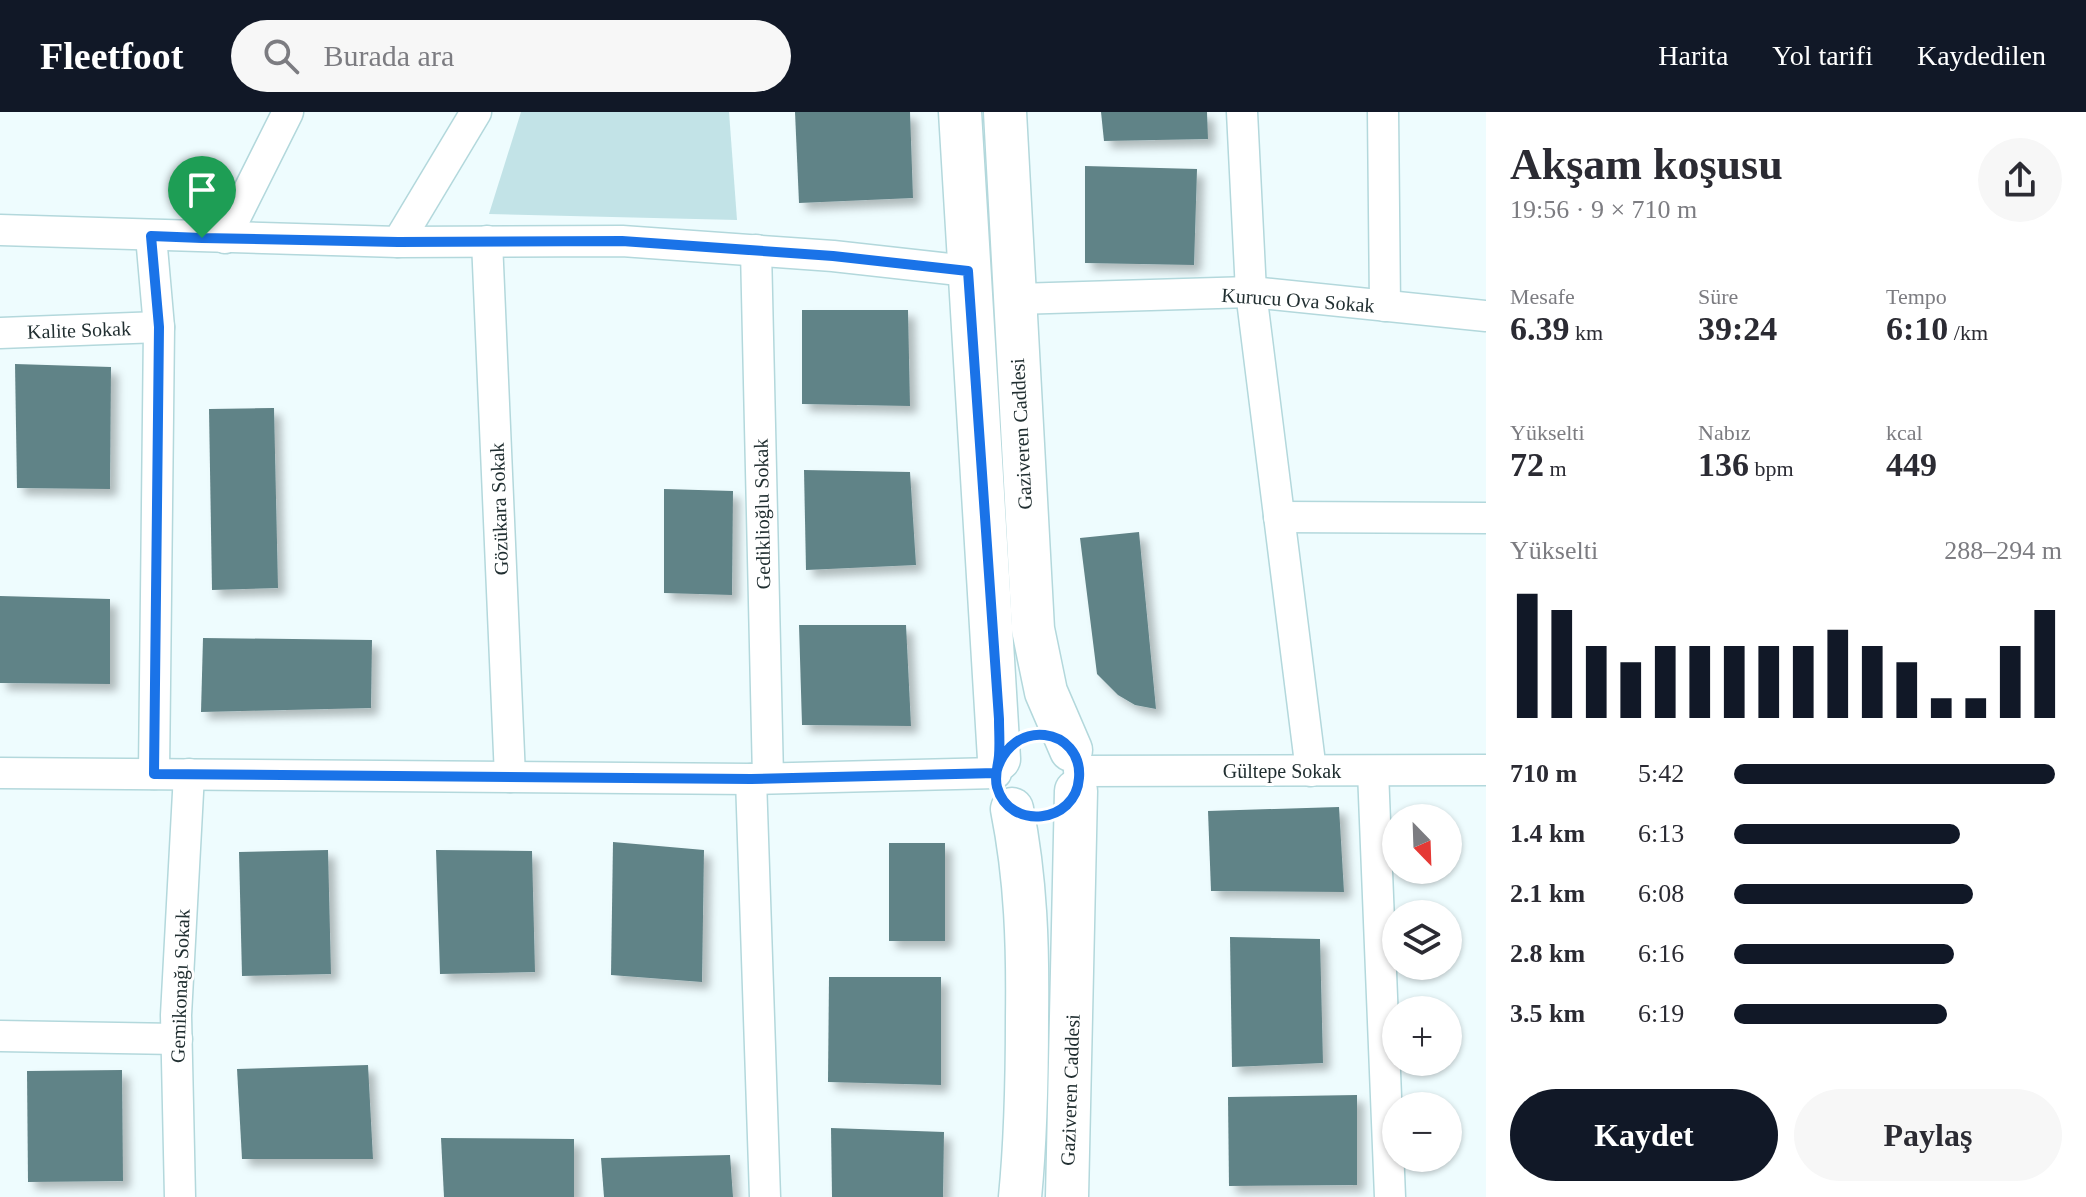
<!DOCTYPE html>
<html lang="tr">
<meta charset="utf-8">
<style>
body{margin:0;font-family:Georgia,serif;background:#f7f7f7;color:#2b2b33;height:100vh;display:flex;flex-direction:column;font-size:30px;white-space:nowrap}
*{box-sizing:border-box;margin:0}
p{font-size:26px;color:#7c7c81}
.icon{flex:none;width:44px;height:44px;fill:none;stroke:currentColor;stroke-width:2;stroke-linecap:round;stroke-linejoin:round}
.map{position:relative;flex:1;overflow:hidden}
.panel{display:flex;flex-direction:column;background:#fff;width:600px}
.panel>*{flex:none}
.needle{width:52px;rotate:157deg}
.buttons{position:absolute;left:1382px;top:692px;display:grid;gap:16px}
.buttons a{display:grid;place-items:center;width:80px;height:80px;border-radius:50%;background:#fff;box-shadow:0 2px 6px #0004;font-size:40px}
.pin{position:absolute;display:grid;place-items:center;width:68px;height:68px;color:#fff;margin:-82px -34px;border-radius:50% 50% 50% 0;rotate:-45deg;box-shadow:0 0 8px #0007}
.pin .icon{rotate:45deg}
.round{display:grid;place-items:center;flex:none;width:84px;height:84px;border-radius:42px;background:#f7f7f7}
.headline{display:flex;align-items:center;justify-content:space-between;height:136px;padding:0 24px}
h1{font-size:44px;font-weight:800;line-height:60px}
.figures{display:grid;grid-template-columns:repeat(3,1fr);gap:12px;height:136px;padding:8px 24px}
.figures div{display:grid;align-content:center}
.figures b{font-size:34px;font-weight:800}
.figures small{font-size:22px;font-weight:400}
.figures p{font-size:22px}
.chart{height:224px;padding:16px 24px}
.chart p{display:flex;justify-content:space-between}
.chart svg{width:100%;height:144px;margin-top:8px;stroke:#111827;stroke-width:6}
.primary-button{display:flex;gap:16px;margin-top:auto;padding:16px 24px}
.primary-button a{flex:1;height:92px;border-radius:48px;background:#111827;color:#fff;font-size:32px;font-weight:800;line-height:92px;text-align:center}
.primary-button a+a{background:#f7f7f7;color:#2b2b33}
ul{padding:0 24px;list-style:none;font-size:26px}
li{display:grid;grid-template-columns:128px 96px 1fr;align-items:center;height:60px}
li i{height:20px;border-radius:10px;background:#111827}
header{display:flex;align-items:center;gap:48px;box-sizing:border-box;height:112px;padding:0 40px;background:#111827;color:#fff}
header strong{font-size:38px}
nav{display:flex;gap:44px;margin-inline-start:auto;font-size:28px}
.search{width:560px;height:72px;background:#f7f7f7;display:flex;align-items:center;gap:20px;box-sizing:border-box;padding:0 28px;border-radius:44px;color:#7c7c81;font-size:30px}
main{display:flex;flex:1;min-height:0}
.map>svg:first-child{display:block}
</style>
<header>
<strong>Fleetfoot</strong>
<div class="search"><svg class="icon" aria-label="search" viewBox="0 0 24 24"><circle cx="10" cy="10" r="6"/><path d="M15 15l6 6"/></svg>Burada ara</div>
<nav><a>Harita</a><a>Yol tarifi</a><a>Kaydedilen</a></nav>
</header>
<main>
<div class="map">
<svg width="1486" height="1085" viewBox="0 0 1486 1085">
<defs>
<filter id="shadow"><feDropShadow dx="7" dy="7" stdDeviation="4" flood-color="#0004"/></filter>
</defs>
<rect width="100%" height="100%" fill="#eefcfe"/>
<path fill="#c2e3e7" d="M 521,0 L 729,0 L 737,108 L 489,102 Z"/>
<g fill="#618387" filter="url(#shadow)">
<path d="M 795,0 L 910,0 L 913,86 L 799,91 Z"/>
<path d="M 1101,0 L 1207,0 L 1208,27 L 1104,29 Z"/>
<path d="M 1085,54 L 1197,57 L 1194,153 L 1085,151 Z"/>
<path d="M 802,198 L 908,198 L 910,294 L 802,292 Z"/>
<path d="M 15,252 L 111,255 L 110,377 L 17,376 Z"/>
<path d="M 274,296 L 278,476 L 212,478 L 209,297 Z"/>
<path d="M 804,358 L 910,360 L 916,453 L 806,458 Z"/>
<path d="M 664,377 L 733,379 L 732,483 L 664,481 Z"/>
<path d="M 1139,420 L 1156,597 L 1135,593 L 1118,583 L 1097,562 L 1080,426 Z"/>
<path d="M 0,484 L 110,487 L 110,572 L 0,571 Z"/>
<path d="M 799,513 L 906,513 L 911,614 L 802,613 Z"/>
<path d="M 203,526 L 372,528 L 371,596 L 201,600 Z"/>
<path d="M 1339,695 L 1344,780 L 1211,779 L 1208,699 Z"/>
<path d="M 613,730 L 704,738 L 702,870 L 611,863 Z"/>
<rect x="889" y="731" width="56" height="98"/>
<path d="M 328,738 L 331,862 L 242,864 L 239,740 Z"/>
<path d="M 436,738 L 532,739 L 535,860 L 440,862 Z"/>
<path d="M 1230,825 L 1320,827 L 1323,951 L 1232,955 Z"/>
<path d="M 829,865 L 941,865 L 941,973 L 828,970 Z"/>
<path d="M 368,953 L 373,1047 L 242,1047 L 237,957 Z"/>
<path d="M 122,958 L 123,1069 L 28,1070 L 27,959 Z"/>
<path d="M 1357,983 L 1357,1073 L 1229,1074 L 1228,985 Z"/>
<path d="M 831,1016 L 944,1020 L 943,1085 L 832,1085 Z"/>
<path d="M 441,1026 L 574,1027 L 574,1085 L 444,1085 Z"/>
<path d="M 730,1043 L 733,1085 L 604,1085 L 601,1046 Z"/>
</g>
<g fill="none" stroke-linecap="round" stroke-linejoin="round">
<defs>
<g id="minor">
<path d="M 1242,0 L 1251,180 L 1311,659"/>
<path d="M 1383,0 L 1385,194"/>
<path d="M 0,118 L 398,130 L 622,129 L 833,144 L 968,159"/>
<path d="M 151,124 L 159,215 L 154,662"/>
<path d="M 225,126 L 288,0"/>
<path d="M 487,129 L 510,665"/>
<path d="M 398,130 L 476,0"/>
<path d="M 756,138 L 768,666"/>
<path d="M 1014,187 L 1251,180 L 1486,204"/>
<path d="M 0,221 L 159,215"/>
<path d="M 1279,405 L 1486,406"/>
<path d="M 1079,659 L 1486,658"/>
<path d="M 1373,659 L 1390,1085"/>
<path d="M 0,661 L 751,667 L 996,661"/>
<path d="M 751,667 L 765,1085"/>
<path d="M 0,924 L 177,927"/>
<path d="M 180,1085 L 176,903 L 189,662"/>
</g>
<g id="secondary">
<path d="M 960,0 L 999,647"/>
<path d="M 1005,0 L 1033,517 L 1046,580 L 1071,638"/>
<path d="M 1012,697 C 1026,767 1028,835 1027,906 C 1027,966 1026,1025 1020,1085"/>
<path d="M 1067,1085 L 1076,679"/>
</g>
</defs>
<use href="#minor" stroke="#b3d8dc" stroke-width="33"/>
<use href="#secondary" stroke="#b3d8dc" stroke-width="45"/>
<use href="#minor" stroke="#fff" stroke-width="30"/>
<use href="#secondary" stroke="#fff" stroke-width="42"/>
</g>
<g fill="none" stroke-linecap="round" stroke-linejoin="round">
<defs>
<path id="route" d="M 202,126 L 398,130 L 622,129 L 833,144 L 968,159 L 999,607 C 999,619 1000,632 999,644 C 998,655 994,664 997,675 C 1009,719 1076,712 1079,666 C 1083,616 1011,603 996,661 L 751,667 L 154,662 L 159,215 L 151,124 L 202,126"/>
</defs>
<use href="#route" stroke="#fff" stroke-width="16"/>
<use href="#route" stroke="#1a73e8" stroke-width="10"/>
</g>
<g text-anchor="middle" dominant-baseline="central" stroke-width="6" stroke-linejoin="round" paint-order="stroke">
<g font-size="20" fill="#212f31" stroke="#fff">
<text transform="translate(1298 188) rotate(4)">Kurucu Ova Sokak</text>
<text transform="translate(79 218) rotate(-2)">Kalite Sokak</text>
<text transform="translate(1021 322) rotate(-93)">Gaziveren Caddesi</text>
<text transform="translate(499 397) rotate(-92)">Gözükara Sokak</text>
<text transform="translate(762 402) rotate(-91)">Gediklioğlu Sokak</text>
<text x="1282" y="659">Gültepe Sokak</text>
<text transform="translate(180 874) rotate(-88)">Gemikonağı Sokak</text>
<text transform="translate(1070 978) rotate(-88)">Gaziveren Caddesi</text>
</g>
</g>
</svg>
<div class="buttons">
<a><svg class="needle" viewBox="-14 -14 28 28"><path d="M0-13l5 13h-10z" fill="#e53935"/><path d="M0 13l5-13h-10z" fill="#7c7c81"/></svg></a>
<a><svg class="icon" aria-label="layers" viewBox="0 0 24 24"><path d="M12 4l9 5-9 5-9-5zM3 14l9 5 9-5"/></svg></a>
<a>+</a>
<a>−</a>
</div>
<div class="pin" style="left:202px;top:126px;background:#1e9e55"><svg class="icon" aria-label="arrive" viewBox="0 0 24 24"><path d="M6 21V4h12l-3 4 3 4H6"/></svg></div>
</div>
<section class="panel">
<div class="headline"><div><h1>Akşam koşusu</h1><p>19:56 · 9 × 710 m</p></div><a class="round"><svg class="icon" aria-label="share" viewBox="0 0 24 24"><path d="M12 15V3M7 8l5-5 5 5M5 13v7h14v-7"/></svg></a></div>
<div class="figures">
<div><p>Mesafe</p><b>6.39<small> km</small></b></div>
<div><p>Süre</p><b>39:24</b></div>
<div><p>Tempo</p><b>6:10<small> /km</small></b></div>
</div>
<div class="figures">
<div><p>Yükselti</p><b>72<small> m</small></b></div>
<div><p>Nabız</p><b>136<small> bpm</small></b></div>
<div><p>kcal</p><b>449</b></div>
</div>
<div class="chart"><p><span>Yükselti</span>288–294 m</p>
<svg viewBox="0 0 160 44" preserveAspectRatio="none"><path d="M5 44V6M15 44V11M25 44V22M35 44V27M45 44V22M55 44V22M65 44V22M75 44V22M85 44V22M95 44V17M105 44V22M115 44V27M125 44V38M135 44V38M145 44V22M155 44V11"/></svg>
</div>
<ul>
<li><b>710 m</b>5:42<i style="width:98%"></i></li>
<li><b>1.4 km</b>6:13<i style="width:69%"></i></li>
<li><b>2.1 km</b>6:08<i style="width:73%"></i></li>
<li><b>2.8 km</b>6:16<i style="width:67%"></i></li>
<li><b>3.5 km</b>6:19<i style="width:65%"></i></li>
</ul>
<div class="primary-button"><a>Kaydet</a><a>Paylaş</a></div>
</section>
</main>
